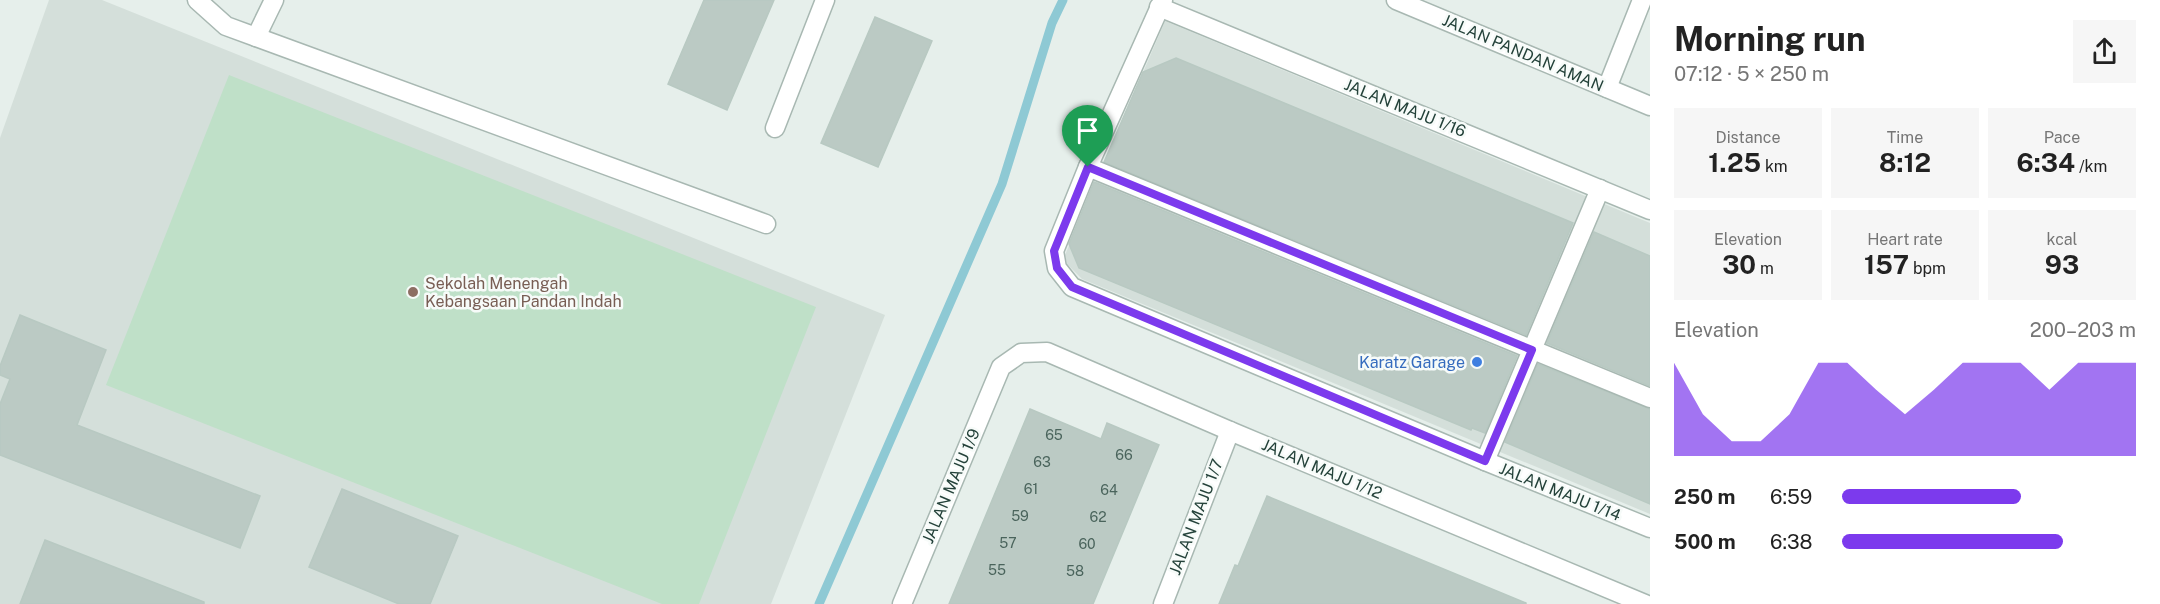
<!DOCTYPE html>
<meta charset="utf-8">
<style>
body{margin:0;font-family:"Public Sans",sans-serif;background:#f6f6f6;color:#222;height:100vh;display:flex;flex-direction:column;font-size:22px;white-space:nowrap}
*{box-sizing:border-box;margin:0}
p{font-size:20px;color:#767676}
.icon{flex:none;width:33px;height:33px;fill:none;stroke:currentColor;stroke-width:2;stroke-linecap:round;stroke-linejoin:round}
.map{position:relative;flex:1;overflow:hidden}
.side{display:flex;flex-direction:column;background:#fff;width:510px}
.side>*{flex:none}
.pin{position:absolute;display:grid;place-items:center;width:51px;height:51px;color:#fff;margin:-62px -26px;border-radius:50% 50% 50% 0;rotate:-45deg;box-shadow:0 0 6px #0007}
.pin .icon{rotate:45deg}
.round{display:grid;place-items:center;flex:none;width:63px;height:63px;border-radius:0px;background:#f6f6f6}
.headline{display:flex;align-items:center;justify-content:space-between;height:102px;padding:0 24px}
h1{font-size:33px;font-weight:700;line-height:45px}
.figures{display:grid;grid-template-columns:repeat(3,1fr);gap:9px;height:102px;padding:6px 24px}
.figures div{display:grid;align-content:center;border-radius:0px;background:#f6f6f6;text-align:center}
.figures b{font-size:26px;font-weight:700}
.figures small{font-size:16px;font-weight:400}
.figures p{font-size:16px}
.chart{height:168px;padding:12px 24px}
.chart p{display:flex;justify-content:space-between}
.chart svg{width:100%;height:108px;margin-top:6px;fill:#7c3aed;opacity:.7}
ul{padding:0 24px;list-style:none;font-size:20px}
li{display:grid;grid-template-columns:96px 72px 1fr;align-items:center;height:45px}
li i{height:15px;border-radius:8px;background:#7c3aed}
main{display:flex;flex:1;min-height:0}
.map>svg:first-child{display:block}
</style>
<main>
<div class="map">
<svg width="1650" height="604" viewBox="0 0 1650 604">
<rect width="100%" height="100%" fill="#e6efeb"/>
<g fill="#d4dfda">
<path d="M 49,0 L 102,0 L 885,315 L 771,604 L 0,604 L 0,138 Z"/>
<path d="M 1165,21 L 1650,223 L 1650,514 L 1082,279 L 1067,264 L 1065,255 Z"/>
</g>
<path fill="#bfe0c8" d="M 229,75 L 816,307 L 699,604 L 662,604 L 106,385 Z"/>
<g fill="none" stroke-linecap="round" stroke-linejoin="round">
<path stroke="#8ec9d4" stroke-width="9" d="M 819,604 L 1002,184 L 1052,23 L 1063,0"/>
</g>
<g fill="#bbcac4" stroke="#b8c9c2" stroke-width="1.5">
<path d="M 704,0 L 774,0 L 727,110 L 668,84 Z"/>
<path d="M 875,17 L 932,41 L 878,167 L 821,143 Z"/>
<path d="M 1176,58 L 1573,223 L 1526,335 L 1104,162 L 1143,72 Z"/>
<path d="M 1094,182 L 1517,356 L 1485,433 L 1472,428 L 1471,430 L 1079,268 L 1069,244 Z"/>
<path d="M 1594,232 L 1650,256 L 1650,386 L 1547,343 Z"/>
<path d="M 20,315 L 106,350 L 77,425 L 260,496 L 240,548 L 0,455 L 0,404 L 10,379 L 0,375 L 0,366 Z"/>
<path d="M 1538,364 L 1650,409 L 1650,504 L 1505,442 Z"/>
<path d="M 1030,409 L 1101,439 L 1107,423 L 1159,445 L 1093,604 L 949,604 Z"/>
<path d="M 342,489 L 458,536 L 430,604 L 399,604 L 309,567 Z"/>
<path d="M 1267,496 L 1526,603 L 1526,604 L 1219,604 L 1235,565 L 1238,566 Z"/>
<path d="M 45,540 L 204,602 L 204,604 L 20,604 Z"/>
</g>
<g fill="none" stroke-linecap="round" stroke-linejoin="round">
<defs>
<g id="minor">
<path d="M 197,0 L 226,26 L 766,224"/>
<path d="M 1163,0 L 1088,167 L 1054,251 L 1057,268 L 1072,287 L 1485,461 L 1650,528"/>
<path d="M 1396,0 L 1650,106"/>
<path d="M 1159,7 L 1650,210"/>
<path d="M 256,37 L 274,0"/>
<path d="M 1607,88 L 1642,0"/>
<path d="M 775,128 L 825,0"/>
<path d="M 1088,167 L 1650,398"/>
<path d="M 1485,461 L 1600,189"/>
<path d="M 902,604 L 1001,367 L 1021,353 L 1047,352 L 1230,431 L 1645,604"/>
<path d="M 1163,604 L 1230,431"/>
</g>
</defs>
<use href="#minor" stroke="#a8b8b2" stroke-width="21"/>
<use href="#minor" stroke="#fff" stroke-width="18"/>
</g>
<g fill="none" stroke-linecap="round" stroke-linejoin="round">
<defs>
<path id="route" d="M 1088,167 L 1532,350 L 1485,461 L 1072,287 L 1057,268 L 1054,251 Z"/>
</defs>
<use href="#route" stroke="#fff" stroke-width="12"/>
<use href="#route" stroke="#7c3aed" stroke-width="8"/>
</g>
<circle fill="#8d6e63" stroke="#f7fbf9" stroke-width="2" cx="413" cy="292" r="6"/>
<circle fill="#3f7fe0" stroke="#f7fbf9" stroke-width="2" cx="1477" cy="362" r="6"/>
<g text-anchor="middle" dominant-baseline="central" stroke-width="5" stroke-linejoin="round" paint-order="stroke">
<g font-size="14" fill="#4a645c">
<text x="1054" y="435">65</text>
<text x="1124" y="455">66</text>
<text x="1042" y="462">63</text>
<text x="1031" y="489">61</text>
<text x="1109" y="490">64</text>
<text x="1020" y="516">59</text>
<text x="1098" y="517">62</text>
<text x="1008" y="543">57</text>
<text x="1087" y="544">60</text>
<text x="997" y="570">55</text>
<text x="1075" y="571">58</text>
</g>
<g font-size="16" fill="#24423a" stroke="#f7fbf9">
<text transform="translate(1523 53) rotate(23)">JALAN PANDAN AMAN</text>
<text transform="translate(1405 108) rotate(22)">JALAN MAJU 1/16</text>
<text transform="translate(1322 469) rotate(23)">JALAN MAJU 1/12</text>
<text transform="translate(951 486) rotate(-67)">JALAN MAJU 1/9</text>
<text transform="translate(1560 492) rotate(22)">JALAN MAJU 1/14</text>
<text transform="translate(1196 517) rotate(-69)">JALAN MAJU 1/7</text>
</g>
<g font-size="16" fill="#785e54" stroke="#f7fbf9" text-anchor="start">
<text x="425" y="283">Sekolah Menengah<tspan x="425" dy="18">Kebangsaan Pandan Indah</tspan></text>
</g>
<g font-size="16" fill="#366cbe" stroke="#f7fbf9" text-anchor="end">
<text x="1465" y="362">Karatz Garage</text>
</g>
</g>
</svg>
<div class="pin" style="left:1088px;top:167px;background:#1e9e55"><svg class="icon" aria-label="arrive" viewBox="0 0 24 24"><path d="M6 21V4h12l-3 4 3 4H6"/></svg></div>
</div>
<section class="side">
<div class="headline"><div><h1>Morning run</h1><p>07:12 · 5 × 250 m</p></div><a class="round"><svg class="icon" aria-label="share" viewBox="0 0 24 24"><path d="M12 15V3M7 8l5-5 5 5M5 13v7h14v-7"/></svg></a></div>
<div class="figures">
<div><p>Distance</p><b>1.25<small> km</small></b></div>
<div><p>Time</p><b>8:12</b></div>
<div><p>Pace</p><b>6:34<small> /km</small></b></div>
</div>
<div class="figures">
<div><p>Elevation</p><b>30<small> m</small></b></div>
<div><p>Heart rate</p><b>157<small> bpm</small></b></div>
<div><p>kcal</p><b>93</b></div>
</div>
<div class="chart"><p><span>Elevation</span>200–203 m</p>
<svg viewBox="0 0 160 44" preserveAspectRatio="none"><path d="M0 44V6L10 27L20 38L30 38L40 27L50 6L60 6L70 17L80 27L90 17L100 6L110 6L120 6L130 17L140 6L150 6L160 6V44z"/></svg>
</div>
<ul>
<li><b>250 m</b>6:59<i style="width:61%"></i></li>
<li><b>500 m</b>6:38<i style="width:75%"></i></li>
</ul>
</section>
</main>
